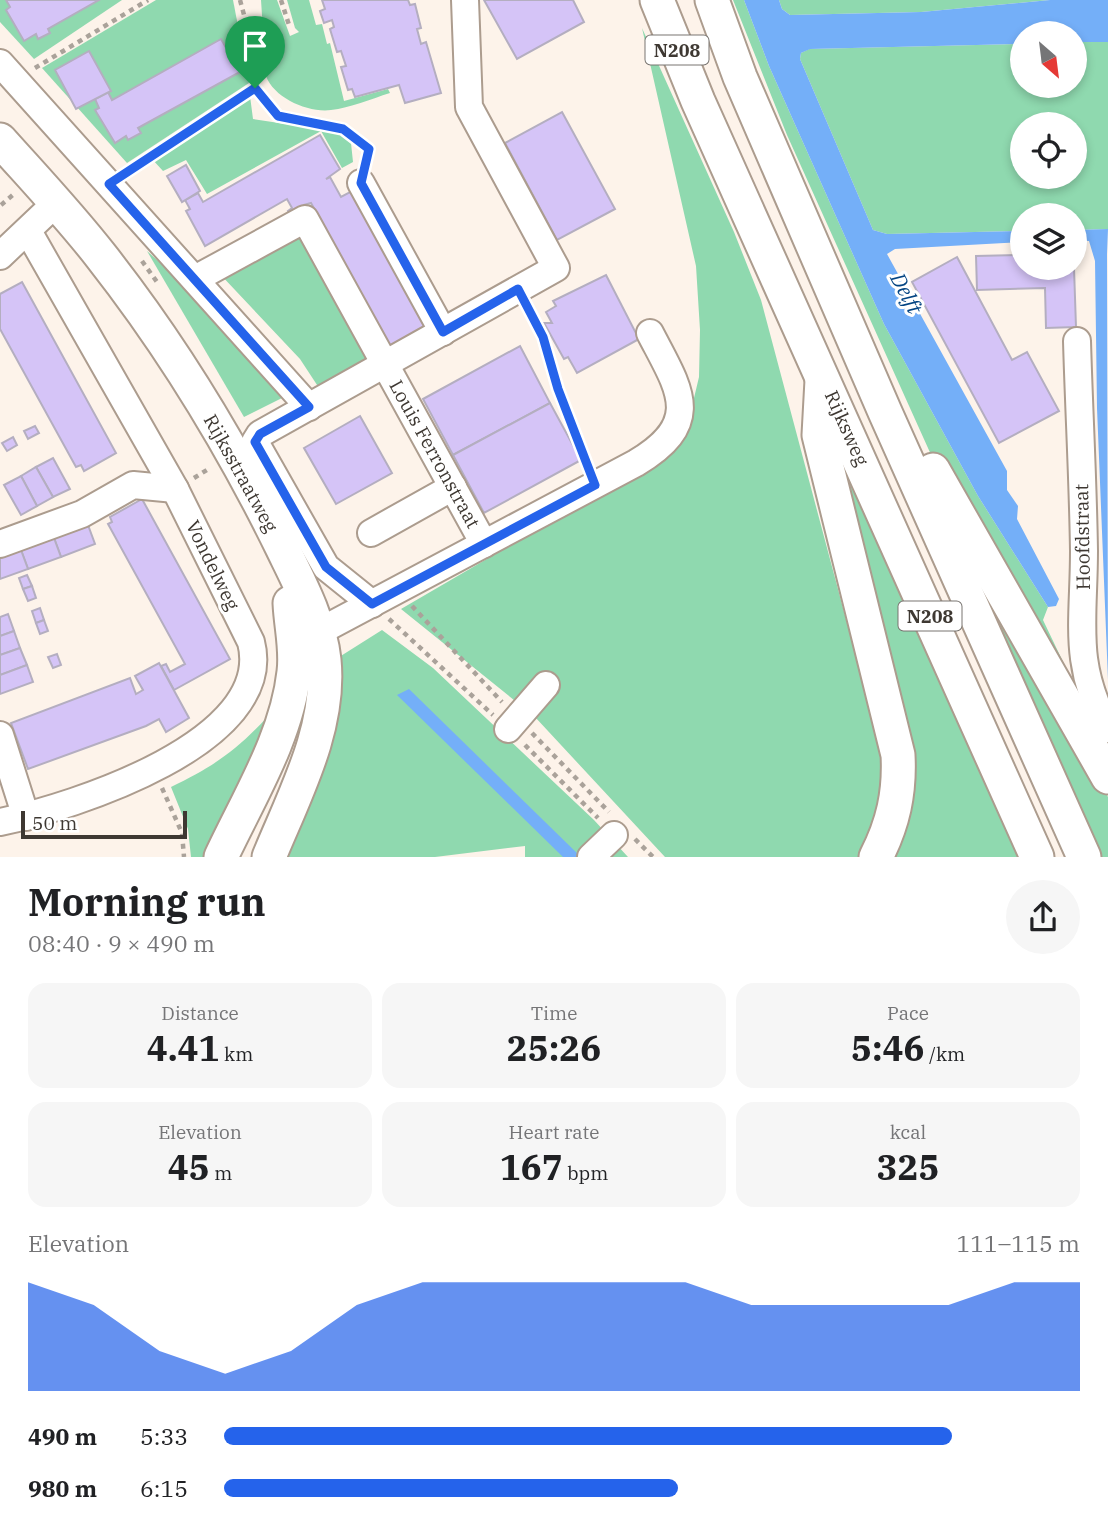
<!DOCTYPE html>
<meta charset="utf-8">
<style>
body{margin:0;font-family:"IBM Plex Serif",serif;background:#f6f6f6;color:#202124;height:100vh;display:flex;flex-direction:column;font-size:26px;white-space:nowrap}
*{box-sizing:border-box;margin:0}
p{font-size:23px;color:#757577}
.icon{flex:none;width:38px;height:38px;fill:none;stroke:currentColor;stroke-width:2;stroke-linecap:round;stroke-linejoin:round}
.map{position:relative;height:857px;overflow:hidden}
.panel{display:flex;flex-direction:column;background:#fff;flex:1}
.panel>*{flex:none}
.needle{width:46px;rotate:152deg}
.controls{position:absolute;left:1010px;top:21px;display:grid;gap:14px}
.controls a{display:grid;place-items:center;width:77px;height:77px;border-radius:50%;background:#fff;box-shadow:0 4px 10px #0003;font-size:35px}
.scale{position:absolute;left:21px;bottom:18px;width:166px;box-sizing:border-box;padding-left:7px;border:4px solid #3e3832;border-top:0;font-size:19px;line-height:24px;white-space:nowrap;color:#3e3832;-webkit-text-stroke:5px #fff;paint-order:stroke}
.pin{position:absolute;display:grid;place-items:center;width:60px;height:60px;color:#fff;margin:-72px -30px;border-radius:50% 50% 50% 0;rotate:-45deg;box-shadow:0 0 7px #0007}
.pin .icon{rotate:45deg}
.round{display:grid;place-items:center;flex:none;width:74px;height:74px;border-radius:37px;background:#f6f6f6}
.head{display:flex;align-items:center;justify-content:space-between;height:119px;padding:0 28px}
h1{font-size:38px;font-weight:700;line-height:52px}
.stats{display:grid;grid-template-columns:repeat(3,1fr);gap:10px;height:119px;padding:7px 28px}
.stats div{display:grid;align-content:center;border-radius:18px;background:#f6f6f6;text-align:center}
.stats b{font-size:35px;font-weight:700}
.stats small{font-size:19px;font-weight:400}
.stats p{font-size:19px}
.chart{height:196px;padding:14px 28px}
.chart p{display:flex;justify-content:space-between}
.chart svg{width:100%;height:126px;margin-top:7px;fill:#2563eb;opacity:.7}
ul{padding:0 28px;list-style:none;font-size:23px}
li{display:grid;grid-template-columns:112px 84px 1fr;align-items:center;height:52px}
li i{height:18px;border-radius:9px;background:#2563eb}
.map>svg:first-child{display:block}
</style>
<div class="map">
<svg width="1108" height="857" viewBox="0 0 1108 857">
<rect width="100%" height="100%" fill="#fdf3ea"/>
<g fill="#8fd9af" fill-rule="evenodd">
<path d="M 0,0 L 122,0 L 34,59 L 0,22 Z"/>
<path d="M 156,0 L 233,0 L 249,83 L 127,163 L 42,68 Z"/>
<path d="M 261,0 L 277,0 L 290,36 L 299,32 L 295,28 L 287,0 L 309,0 L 316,25 L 322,24 L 327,44 L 330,43 L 344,101 L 388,89 L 390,93 C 371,99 350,108 331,110 C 308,113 274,98 266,76 Z"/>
<path d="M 733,0 L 744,0 L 769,66 L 884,324 L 978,496 L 1048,607 L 1043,620 L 1088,714 L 937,468 L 787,135 Z"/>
<path d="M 779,0 L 1050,0 L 921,12 L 790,15 L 782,9 Z"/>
<path d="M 642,28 L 734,232 L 761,300 L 892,792 L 864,857 L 665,857 L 535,717 L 401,609 L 609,488 L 682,426 L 694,398 L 699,377 L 700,330 L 696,266 Z"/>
<path d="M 1075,42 L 1108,42 L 1108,229 L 1075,230 L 1074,215 L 1022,215 L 1022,231 L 887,234 L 873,230 L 800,59 L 801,53 L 809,49 L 1022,44 L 1022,86 L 1074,86 ZM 1022,124 L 1074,124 L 1074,177 L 1022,177 Z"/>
<path d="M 250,96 L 253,119 L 339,132 L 351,143 L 353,162 L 342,168 L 321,131 L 207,194 L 186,160 L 163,171 L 152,159 Z"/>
<path d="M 302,229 L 373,363 L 321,391 L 300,359 L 219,273 Z"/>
<path d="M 147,251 L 204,302 L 286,396 L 244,417 Z"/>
<path d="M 831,439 L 1021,857 L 885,857 L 900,821 Z"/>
<path d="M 965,552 L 1108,797 L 1108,857 L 1099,857 Z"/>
<path d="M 382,630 L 433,668 L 594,820 L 628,857 L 525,857 L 525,846 L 435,857 L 285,857 L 336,659 Z"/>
<path d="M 281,701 L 211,857 L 191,857 L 188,829 L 171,787 C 221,763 245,744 281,701 Z"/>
</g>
<g fill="#74aff8">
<path d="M 744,0 L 779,0 L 782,9 L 790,15 L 921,12 L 1050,0 L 1108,0 L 1108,42 L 1075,42 L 1074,33 L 1022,33 L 1022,44 L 810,49 L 801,53 L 800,59 L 873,230 L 887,234 L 1022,231 L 1022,242 L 895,249 L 887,254 L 1007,471 L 1007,490 L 1018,506 L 1017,519 L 1059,599 L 1056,606 L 1048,607 L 978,496 L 884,324 L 769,66 Z"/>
<path d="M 1108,229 L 1107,254 L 1108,680 L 1097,408 L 1095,261 L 1089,241 L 1075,240 L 1074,230 Z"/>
<path d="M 409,689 L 581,857 L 563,857 L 397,695 Z"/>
</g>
<g fill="#d5c4f7" stroke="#b4aec0" stroke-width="2">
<path d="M 6,0 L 99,0 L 48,29 L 50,33 L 38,39 L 36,34 L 24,41 L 6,10 L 10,7 Z"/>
<path d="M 322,0 L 408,0 L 410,5 L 415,4 L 421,28 L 417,29 L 421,44 L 426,42 L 441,93 L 405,103 L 399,85 L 355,97 L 352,89 L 348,90 L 341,67 L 346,66 L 341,51 L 337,52 L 330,29 L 334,27 L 332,20 L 324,23 L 320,11 L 325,9 Z"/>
<path d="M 484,0 L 573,0 L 584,22 L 517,59 Z"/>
<path d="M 221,39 L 240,72 L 138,128 L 141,133 L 128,140 L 126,136 L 115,143 L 95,110 L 99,108 L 95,99 L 108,92 L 112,100 Z"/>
<path d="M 89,51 L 111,91 L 76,109 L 55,70 Z"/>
<path d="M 562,112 L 615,209 L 557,240 L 505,143 Z"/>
<path d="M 320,135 L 340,169 L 326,179 L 330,177 L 341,197 L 352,191 L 427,325 L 390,346 L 311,203 L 304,205 L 306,209 L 290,214 L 288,211 L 292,208 L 287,199 L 205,246 L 186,211 L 190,209 L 185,200 L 198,193 L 203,202 Z"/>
<path d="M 186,165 L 200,191 L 182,202 L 167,176 Z"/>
<path d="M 1022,255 L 1022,268 L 1074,268 L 1076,327 L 1046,328 L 1045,288 L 977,290 L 976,256 Z"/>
<path d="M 957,257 L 1012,360 L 1027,352 L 1059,411 L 999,443 L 912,282 Z"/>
<path d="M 606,275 L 639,339 L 577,373 L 568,357 L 564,359 L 544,323 L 552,323 L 546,312 L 556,306 L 553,301 Z"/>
<path d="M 22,282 L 116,453 L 84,471 L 81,465 L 76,467 L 0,329 L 0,294 Z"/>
<path d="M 520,346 L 550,403 L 453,455 L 423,399 Z"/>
<path d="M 550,403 L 581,460 L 484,513 L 453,455 Z"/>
<path d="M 360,416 L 392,473 L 336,504 L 304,448 Z"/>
<path d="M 35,426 L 39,433 L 28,439 L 24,431 Z"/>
<path d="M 13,437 L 17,445 L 7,451 L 2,443 Z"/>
<path d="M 53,458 L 70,489 L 53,497 L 36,467 Z"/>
<path d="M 36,467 L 53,497 L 37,506 L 21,476 Z"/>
<path d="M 21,476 L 37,506 L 21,515 L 4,485 Z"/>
<path d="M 142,499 L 230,659 L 174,690 L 161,666 L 166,664 L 170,672 L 185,664 L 108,524 L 112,522 L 110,517 Z"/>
<path d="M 88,525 L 95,544 L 61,557 L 54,538 Z"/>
<path d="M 54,538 L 61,557 L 28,569 L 21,550 Z"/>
<path d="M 21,550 L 28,569 L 0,579 L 0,558 Z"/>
<path d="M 27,575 L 32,586 L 23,589 L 19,578 Z"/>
<path d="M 32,586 L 36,598 L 28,601 L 23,589 Z"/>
<path d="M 40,608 L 44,620 L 36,623 L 32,611 Z"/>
<path d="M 8,614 L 14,631 L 0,636 L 0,617 Z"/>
<path d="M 44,620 L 48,631 L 40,634 L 36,623 Z"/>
<path d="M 14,631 L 20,648 L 0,655 L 0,636 Z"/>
<path d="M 20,648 L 27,665 L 0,675 L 0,655 Z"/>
<path d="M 57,654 L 61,665 L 53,668 L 48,657 Z"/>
<path d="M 159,663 L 189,718 L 166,732 L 159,719 L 146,726 L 28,769 L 11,723 L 130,678 L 136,694 L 143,690 L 135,676 Z"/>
<path d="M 27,665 L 33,682 L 0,694 L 0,675 Z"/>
</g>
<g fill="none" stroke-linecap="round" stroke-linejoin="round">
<defs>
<g id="minor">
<path d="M 0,63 L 309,407"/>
<path d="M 361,183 L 443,332"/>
<path d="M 0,256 L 57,202"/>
<path d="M 195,279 L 305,219 L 484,544"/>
<path d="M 1077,341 C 1079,411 1083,481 1084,551 C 1084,621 1072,664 1108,729"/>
<path d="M 371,533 L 453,487"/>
<path d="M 0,544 L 82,514 L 133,485 L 175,489"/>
<path d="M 372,604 L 326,567 L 255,442 L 260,434 L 556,268 L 469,107 L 465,0"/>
<path d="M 309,637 L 636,463 C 705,422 679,389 650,333"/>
<path d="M 508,729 L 546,685"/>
<path d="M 0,735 L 26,817"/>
<path d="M 0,822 C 73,807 277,742 251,642 L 175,489 L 28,231"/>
<path d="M 591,857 L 614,835"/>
</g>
<g id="major">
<path d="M 657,0 L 698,101 L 1037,857"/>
<path d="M 712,0 L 740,77 L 885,412 L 1084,857"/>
<path d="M 0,140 C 34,178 69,215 101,256 C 171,345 232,445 282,547 C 299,582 320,621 324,660 C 331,728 294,796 269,857"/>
<path d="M 822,380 L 819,435 L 898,755 C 900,793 893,824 876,857"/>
<path d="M 933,470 L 1108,777"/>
<path d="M 221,857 C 248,799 287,737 294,672 C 297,649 291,626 290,603"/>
</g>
</defs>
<use href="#minor" stroke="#ac9c8e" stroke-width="30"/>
<use href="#major" stroke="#ac9c8e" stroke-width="37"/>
<g stroke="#aaa29a" stroke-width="4.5" stroke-dasharray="5 5" stroke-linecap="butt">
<path d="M 240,0 L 250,37 L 255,88 L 278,116 L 343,129 L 369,149 L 366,161"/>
<path d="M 281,0 L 289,25"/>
<path d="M 35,68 L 148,0"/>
<path d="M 127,172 L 255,88"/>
<path d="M 1,205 L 14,194"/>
<path d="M 142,261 L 157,282"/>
<path d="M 528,308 L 543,337 L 558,389 L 587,463"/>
<path d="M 194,478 L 210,468"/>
<path d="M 412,606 L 502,702"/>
<path d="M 389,619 L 493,715"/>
<path d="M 532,733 L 609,812"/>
<path d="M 525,745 L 598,818"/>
<path d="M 162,788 L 182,833 L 184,857"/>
<path d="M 635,839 L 653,857"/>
</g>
<use href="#minor" stroke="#fff" stroke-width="26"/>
<use href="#major" stroke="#fff" stroke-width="33"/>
</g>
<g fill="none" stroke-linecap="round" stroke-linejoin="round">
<defs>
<path id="route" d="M 255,88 L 278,116 L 343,129 L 369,149 L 361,183 L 443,332 L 518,289 L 543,337 L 558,389 L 595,485 L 372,604 L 326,567 L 255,442 L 260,434 L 309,407 L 109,184 Z"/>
</defs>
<use href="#route" stroke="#fff" stroke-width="14"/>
<use href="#route" stroke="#2563eb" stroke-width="9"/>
</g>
<g text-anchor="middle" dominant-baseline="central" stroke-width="6" stroke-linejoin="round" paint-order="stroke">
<g fill="#fff" stroke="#787470" stroke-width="2">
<rect x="645.5" y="35.5" width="63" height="29" rx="5"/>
<rect x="898.5" y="601.5" width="63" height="29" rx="5"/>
</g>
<g font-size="18" font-weight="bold" fill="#3e3832">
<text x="677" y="50">N208</text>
<text x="930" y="616">N208</text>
</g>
<g font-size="19" fill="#3e3832" stroke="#fff">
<text transform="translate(847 428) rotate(66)">Rijksweg</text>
<text transform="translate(435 454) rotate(61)">Louis Ferronstraat</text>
<text transform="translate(241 473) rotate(61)">Rijksstraatweg</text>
<text transform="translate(1082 537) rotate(-91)">Hoofdstraat</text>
<text transform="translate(213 565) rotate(64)">Vondelweg</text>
</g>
<g font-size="21" font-style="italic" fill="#034483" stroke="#fff">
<text transform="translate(907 293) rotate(62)">Delft</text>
</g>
</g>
</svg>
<div class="controls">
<a><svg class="needle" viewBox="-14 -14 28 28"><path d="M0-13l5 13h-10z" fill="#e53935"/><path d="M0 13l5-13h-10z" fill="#757577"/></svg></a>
<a><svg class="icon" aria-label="locate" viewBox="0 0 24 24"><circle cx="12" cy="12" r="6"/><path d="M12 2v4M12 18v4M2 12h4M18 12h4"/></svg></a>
<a><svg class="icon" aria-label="layers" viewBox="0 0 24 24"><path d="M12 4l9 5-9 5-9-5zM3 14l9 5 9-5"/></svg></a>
</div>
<div class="scale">50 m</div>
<div class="pin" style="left:255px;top:88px;background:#1e9e55"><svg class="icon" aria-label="arrive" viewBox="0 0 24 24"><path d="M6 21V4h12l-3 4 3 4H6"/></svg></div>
</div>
<section class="panel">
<div class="head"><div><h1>Morning run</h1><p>08:40 · 9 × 490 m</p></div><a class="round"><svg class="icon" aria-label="share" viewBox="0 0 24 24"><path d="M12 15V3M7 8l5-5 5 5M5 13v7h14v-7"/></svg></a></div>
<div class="stats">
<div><p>Distance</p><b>4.41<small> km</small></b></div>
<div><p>Time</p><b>25:26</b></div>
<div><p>Pace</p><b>5:46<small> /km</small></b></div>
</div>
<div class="stats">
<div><p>Elevation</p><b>45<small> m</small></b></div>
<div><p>Heart rate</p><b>167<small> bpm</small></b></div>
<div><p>kcal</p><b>325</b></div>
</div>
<div class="chart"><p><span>Elevation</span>111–115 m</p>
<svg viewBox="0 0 160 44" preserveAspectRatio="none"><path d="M0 44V6L10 14L20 30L30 38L40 30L50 14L60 6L70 6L80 6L90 6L100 6L110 14L120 14L130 14L140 14L150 6L160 6V44z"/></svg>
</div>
<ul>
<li><b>490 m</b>5:33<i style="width:85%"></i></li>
<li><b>980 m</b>6:15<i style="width:53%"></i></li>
</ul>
</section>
